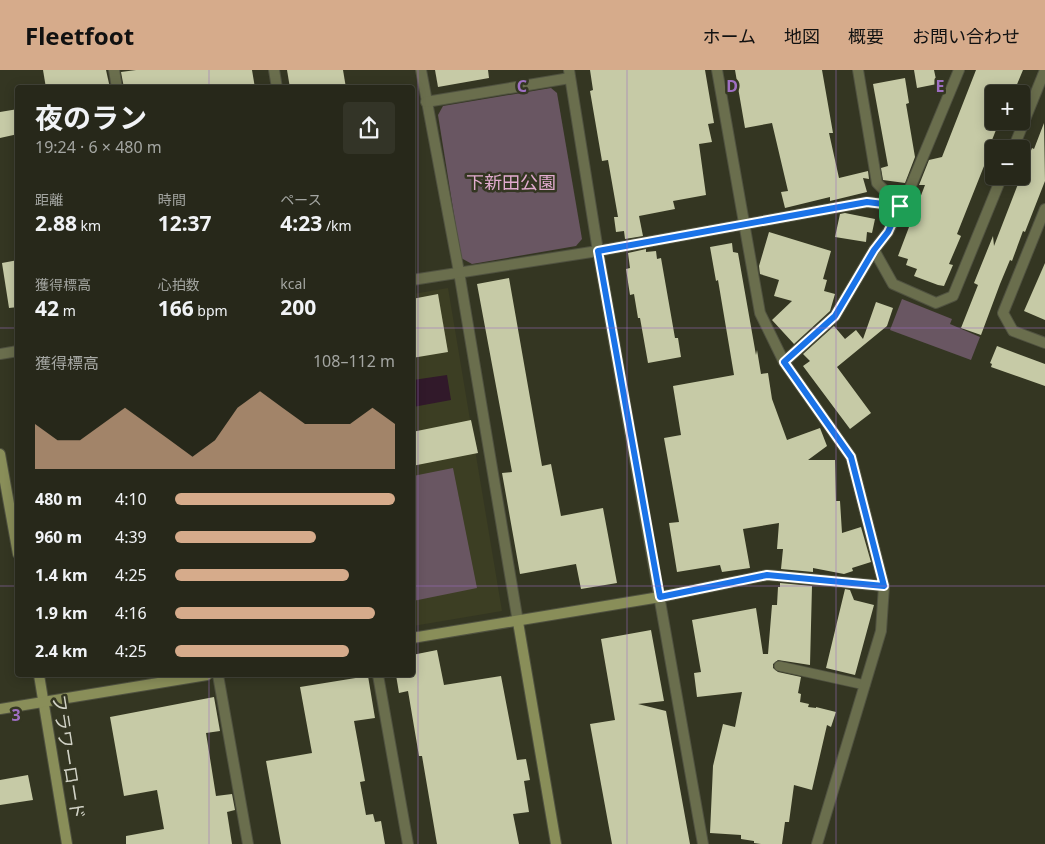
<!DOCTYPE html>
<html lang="ja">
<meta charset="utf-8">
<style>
body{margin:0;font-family:"Noto Sans","Noto Sans JP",sans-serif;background:#333427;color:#f1f3f6;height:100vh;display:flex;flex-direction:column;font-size:19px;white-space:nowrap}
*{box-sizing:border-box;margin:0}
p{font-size:16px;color:#a4a6a2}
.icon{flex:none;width:28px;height:28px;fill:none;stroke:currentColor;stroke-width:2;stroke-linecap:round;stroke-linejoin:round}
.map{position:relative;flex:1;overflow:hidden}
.panel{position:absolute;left:15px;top:15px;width:400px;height:592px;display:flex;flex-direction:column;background:#27281a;border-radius:5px;box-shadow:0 2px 12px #0003,0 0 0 1px #434439}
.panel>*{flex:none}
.buttons{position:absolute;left:985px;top:15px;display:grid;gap:10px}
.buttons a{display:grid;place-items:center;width:45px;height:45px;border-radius:5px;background:#27281a;box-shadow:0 2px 12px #0003,0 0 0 1px #434439;font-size:25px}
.pin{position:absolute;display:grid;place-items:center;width:42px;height:42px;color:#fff;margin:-21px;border-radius:10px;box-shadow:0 2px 8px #0006}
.round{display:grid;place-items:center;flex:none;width:52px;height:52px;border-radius:5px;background:#333427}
.head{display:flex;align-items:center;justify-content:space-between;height:85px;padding:0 20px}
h1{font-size:28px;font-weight:700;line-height:38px}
.metrics{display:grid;grid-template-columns:repeat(3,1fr);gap:8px;height:85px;padding:5px 20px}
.metrics div{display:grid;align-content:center}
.metrics b{font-size:21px;font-weight:700}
.metrics small{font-size:14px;font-weight:400}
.metrics p{font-size:14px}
.chart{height:140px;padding:10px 20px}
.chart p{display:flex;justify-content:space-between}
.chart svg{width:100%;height:90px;margin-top:5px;fill:#d6ab8b;opacity:.7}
ul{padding:0 20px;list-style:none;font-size:16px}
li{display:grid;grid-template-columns:80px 60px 1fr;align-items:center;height:38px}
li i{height:12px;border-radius:6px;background:#d6ab8b}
header{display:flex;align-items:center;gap:30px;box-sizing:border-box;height:70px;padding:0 25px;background:#d6ab8b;color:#111}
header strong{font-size:24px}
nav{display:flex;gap:28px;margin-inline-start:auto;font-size:18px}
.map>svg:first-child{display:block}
</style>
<header>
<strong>Fleetfoot</strong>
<nav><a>ホーム</a><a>地図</a><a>概要</a><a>お問い合わせ</a></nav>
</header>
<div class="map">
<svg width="1045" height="774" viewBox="0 0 1045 774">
<rect width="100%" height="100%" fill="#343622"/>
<path fill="#3c3e23" d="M 448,218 L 502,541 L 413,556 L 413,224 Z"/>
<g fill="#695662">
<path d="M 551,18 L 557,23 L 582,169 L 576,176 L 472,194 L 461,188 L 438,45 L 443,36 Z"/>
<path d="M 902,229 L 952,249 L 950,254 L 980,267 L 971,290 L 890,260 Z"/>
<path d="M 453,398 L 477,518 L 413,531 L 413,406 Z"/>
</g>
<path fill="#31192a" d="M 447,305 L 451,330 L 413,337 L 413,310 Z"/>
<g fill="#c6caa6">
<path d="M 43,0 L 106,0 L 110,18 L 46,18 Z"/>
<path d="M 136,0 L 252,0 L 255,18 L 144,18 L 143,14 L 124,18 L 121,2 Z"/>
<path d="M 287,0 L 343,0 L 346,18 L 290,18 Z"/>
<path d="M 435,0 L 488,0 L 489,8 L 438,17 Z"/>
<path d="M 590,0 L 705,0 L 714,53 L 708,54 L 712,72 L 699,74 L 706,125 L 673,131 L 675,139 L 639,146 L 643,166 L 625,169 L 624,161 L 616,162 L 614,147 L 618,147 L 608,90 L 602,91 L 590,21 L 593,20 Z"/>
<path d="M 735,0 L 822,0 L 833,63 L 829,63 L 839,108 L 868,101 L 869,109 L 863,108 L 867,122 L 830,131 L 830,127 L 785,138 L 781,122 L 788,121 L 772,53 L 745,58 Z"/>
<path d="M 914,0 L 934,0 L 937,14 L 917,18 Z"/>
<path d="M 976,0 L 1023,0 L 1013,24 L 994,24 L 994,51 L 997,51 L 996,54 L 998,55 L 988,80 L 990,81 L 957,164 L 961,166 L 949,194 L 953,195 L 944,216 L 938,215 L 914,206 L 917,199 L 906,195 L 908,189 L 898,186 L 925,115 L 919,115 L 929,90 L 942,87 Z"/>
<path d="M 905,8 L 909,33 L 906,34 L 915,87 L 905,113 L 883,110 L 881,98 L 888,96 L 873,14 Z"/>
<path d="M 18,39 L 18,64 L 0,68 L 0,42 Z"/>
<path d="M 1044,53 L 1045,111 L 1025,162 L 1023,161 L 1012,191 L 1010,190 L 1000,214 L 981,265 L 961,258 L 978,215 L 974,213 L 993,166 L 994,176 L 1032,78 L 1034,79 Z"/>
<path d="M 845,143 L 875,149 L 872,163 L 867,162 L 866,172 L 835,167 L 840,144 Z"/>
<path d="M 769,162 L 831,181 L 823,209 L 827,210 L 824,221 L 835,224 L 830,241 L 794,274 L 772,250 L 792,231 L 774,226 L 779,210 L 760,204 L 759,196 Z"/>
<path d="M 732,173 L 733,182 L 738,183 L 756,285 L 757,280 L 761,304 L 768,303 L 772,329 L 787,370 L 820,358 L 827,376 L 808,390 L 835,390 L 836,431 L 840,431 L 842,463 L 861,457 L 871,492 L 852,498 L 853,501 L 844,504 L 813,498 L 813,502 L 781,499 L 783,479 L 777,479 L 779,453 L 743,459 L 750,498 L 722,502 L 720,495 L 677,502 L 669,453 L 679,452 L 664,368 L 681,365 L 673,316 L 734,305 L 718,210 L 716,211 L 710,177 Z"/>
<path d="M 646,179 L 646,182 L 656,181 L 657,189 L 661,188 L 675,268 L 678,268 L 681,287 L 648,293 L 640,248 L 638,248 L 634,224 L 630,225 L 626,199 L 630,198 L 628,183 Z"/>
<path d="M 18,190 L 18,237 L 9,238 L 2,193 Z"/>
<path d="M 1045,193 L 1045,250 L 1024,241 Z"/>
<path d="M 509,208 L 542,396 L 551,394 L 561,446 L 603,438 L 617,513 L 581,519 L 576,494 L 520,504 L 502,403 L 512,402 L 477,214 Z"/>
<path d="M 438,224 L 448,282 L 412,288 L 412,229 Z"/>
<path d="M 876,232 L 893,238 L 887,256 L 837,297 L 871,343 L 850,359 L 803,296 L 810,291 L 803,284 L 834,256 L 845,269 L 856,260 L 863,269 Z"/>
<path d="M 997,276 L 1045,294 L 1045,316 L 991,297 L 992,294 L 990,293 Z"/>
<path d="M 471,350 L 478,383 L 412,396 L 412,362 Z"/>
<path d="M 780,513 L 812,516 L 810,595 L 778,590 L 773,594 L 773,598 L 778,602 L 801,607 L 798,623 L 801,624 L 800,632 L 809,634 L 808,637 L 816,638 L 816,637 L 836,642 L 831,657 L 827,655 L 812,720 L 794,715 L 789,752 L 785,752 L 782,774 L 761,774 L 754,773 L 754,771 L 741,769 L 741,765 L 710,763 L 713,696 L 723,654 L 735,657 L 742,622 L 697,627 L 694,603 L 701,602 L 692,550 L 756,538 L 763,584 L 768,584 L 772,535 L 777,535 L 778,517 L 780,517 Z"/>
<path d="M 845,519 L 850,520 L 854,530 L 874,535 L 855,605 L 826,598 Z"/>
<path d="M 651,560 L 664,631 L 638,634 L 666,641 L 690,774 L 612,774 L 590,654 L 615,650 L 601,569 Z"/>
<path d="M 437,580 L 444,615 L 501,606 L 517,690 L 526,689 L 530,710 L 524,711 L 529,742 L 513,744 L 519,774 L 437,774 L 422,686 L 419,686 L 408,621 L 399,623 L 396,605 L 412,605 L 412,585 Z"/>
<path d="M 368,606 L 375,648 L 354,651 L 365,711 L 360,712 L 366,745 L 373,744 L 375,752 L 381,751 L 385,774 L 281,774 L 266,691 L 312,683 L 300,617 Z"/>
<path d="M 214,627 L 220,661 L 206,663 L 216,726 L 232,724 L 235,740 L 227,742 L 232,774 L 126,774 L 126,766 L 164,759 L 157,720 L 124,726 L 110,647 Z"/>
<path d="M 28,705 L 33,730 L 0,735 L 0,710 Z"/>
</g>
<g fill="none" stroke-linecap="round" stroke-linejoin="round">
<defs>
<path id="lane" d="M 779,596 L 865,615"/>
<g id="street">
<path d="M 114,0 L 117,18"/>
<path d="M 274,0 L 277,18"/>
<path d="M 421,0 L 459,202 L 518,552"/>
<path d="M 569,0 L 598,181 L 703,774"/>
<path d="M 717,0 L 760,243 L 784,292 L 851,387 L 884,516 L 881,561 L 817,774"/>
<path d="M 858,0 L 877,113 L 900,136"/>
<path d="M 426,32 L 570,8"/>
<path d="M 1013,79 L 1045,0"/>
<path d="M 1045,139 L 1003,243 L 1013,261 L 1045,273"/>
<path d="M 874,180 L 893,214 L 936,233 L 953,226 L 1002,106"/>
<path d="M 412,210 L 598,181 L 867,132 L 900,136"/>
<path d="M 0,284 L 18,281"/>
<path d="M 784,292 L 835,246 L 874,180 L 888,162 L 910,118 L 959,0"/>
<path d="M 660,527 L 767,505 L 884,516"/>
<path d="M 218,605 L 248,774"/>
<path d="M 378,605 L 408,774"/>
</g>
<g id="secondary">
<path d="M 0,384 L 18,484"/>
<path d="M 518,552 L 556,774"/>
<path d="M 412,568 L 660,527"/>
<path d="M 39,605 L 67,774"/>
<path d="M 0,639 L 207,605"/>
</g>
</defs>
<use href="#lane" stroke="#505240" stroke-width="11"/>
<use href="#street" stroke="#505240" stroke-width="12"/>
<use href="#secondary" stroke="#505240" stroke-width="12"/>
<use href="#lane" stroke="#6a6e4d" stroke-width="9"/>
<use href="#street" stroke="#6a6e4d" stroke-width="10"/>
<use href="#secondary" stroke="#898e59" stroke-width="10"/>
</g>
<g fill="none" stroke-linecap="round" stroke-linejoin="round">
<defs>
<path id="route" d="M 867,132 L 900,136 L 888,162 L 874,180 L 835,246 L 784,292 L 851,387 L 884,516 L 767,505 L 660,527 L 598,181 Z"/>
</defs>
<use href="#route" stroke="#fff" stroke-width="10"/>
<use href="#route" stroke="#1a73e8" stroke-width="6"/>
</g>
<path fill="none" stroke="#9e6fc2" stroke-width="1" stroke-opacity="0.55" d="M 209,0 L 209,18M 418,0 L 418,774M 627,0 L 627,774M 836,0 L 836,774M 0,258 L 18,258M 412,258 L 1045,258M 0,516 L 18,516M 412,516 L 1045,516M 209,605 L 209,774"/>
<g text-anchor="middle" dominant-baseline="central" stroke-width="5" stroke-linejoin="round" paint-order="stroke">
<g font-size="18" fill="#e1abce" stroke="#343622">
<text x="511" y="112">下新田公園</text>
</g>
<g font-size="18" fill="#d2d3c7" stroke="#343622">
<text transform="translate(69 687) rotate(81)">フラワーロード</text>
</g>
</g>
<g font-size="16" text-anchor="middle" font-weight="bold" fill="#9e6fc2" stroke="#343622" stroke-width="5" stroke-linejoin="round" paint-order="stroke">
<text x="522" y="22">C</text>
<text x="732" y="22">D</text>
<text x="940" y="22">E</text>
<text x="16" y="651">3</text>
</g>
</svg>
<div class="buttons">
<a>+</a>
<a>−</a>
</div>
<div class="pin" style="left:900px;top:136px;background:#1e9e55"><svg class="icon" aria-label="arrive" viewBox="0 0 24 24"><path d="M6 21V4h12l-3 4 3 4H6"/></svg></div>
<section class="panel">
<div class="head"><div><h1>夜のラン</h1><p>19:24 · 6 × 480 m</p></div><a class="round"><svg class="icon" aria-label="share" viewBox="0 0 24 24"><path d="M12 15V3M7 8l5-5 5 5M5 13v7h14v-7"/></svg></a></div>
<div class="metrics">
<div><p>距離</p><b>2.88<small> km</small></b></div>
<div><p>時間</p><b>12:37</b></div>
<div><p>ペース</p><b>4:23<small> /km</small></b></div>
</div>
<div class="metrics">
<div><p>獲得標高</p><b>42<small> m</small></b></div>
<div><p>心拍数</p><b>166<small> bpm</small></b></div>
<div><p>kcal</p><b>200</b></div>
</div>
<div class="chart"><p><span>獲得標高</span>108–112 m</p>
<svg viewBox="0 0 160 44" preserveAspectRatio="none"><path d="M0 44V22L10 30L20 30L30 22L40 14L50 22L60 30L70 38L80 30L90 14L100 6L110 14L120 22L130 22L140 22L150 14L160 22V44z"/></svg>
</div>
<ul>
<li><b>480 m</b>4:10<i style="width:100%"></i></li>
<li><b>960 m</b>4:39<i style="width:64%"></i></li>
<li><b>1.4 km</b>4:25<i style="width:79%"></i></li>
<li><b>1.9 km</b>4:16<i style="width:91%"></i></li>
<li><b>2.4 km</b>4:25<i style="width:79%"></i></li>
</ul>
</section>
</div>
